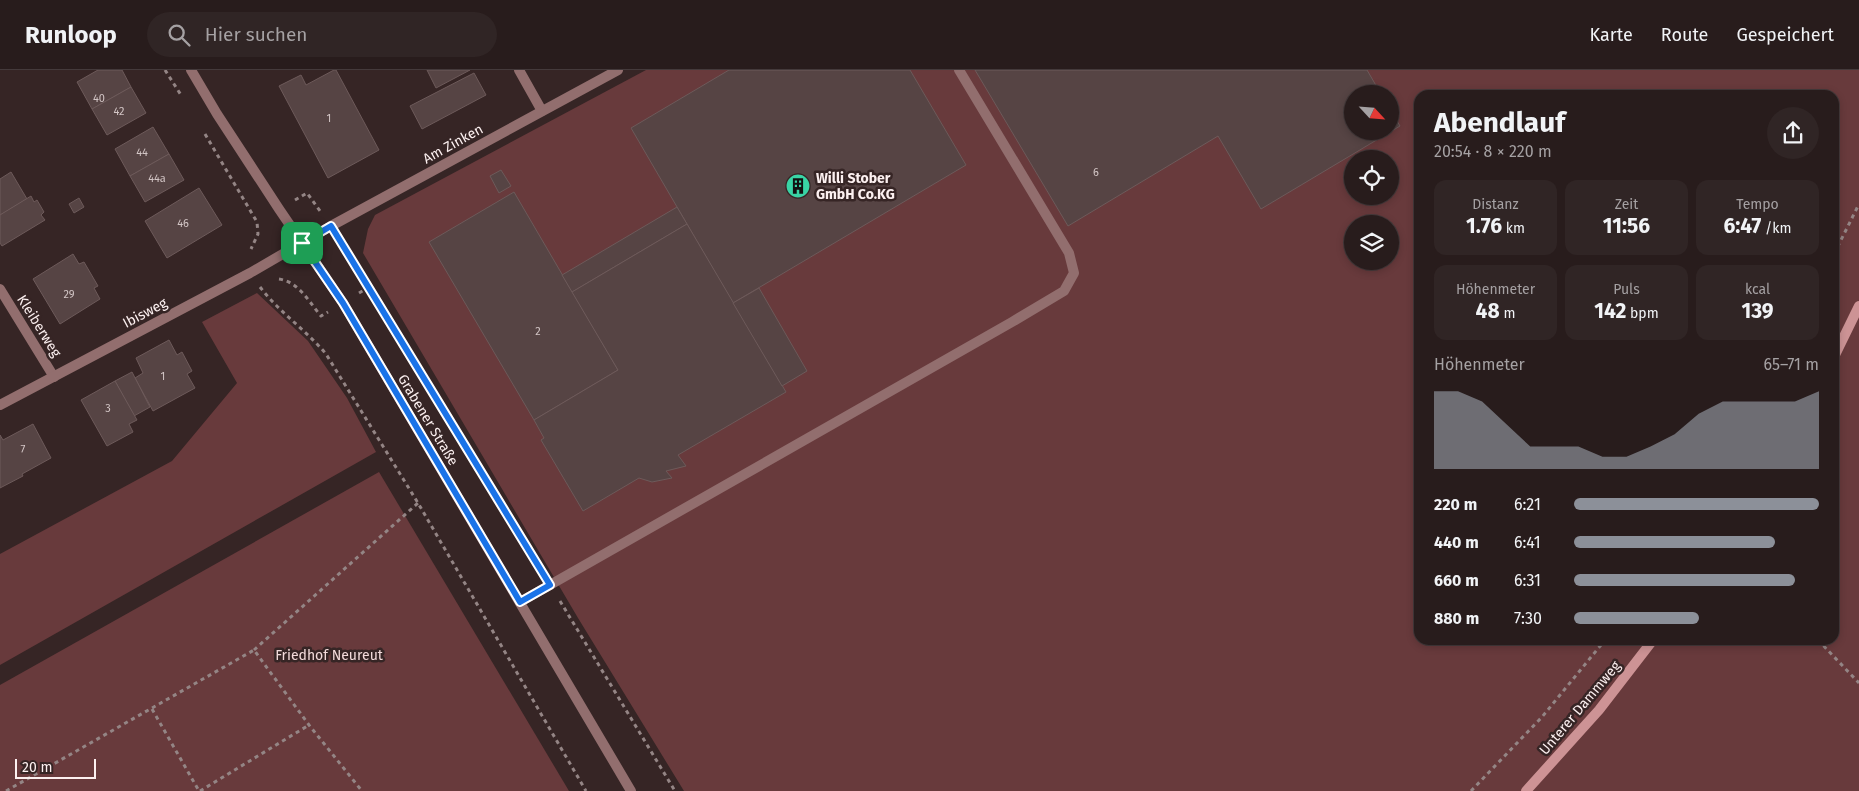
<!DOCTYPE html>
<html lang="de">
<meta charset="utf-8">
<style>
body{margin:0;font-family:"Fira Sans",sans-serif;background:#302525;color:#f1f3f6;height:100vh;display:flex;flex-direction:column;font-size:19px;white-space:nowrap}
*{box-sizing:border-box;margin:0}
p{font-size:16px;color:#a5a1a3}
.icon{flex:none;width:28px;height:28px;fill:none;stroke:currentColor;stroke-width:2;stroke-linecap:round;stroke-linejoin:round}
.map{position:relative;flex:1;overflow:hidden}
.panel{position:absolute;left:1414px;top:20px;width:425px;height:555px;display:flex;flex-direction:column;background:#281c1c;border-radius:15px;box-shadow:0 2px 8px #0003,0 0 0 1px #443a3b}
.panel>*{flex:none}
.needle{width:32px;rotate:116deg}
.fabs{position:absolute;left:1344px;top:15px;display:grid;gap:10px}
.fabs a{display:grid;place-items:center;width:55px;height:55px;border-radius:50%;background:#281c1c;box-shadow:0 2px 8px #0003,0 0 0 1px #443a3b;font-size:25px}
.scale{position:absolute;left:15px;bottom:12px;width:81px;box-sizing:border-box;padding-left:5px;border:2px solid #fcf0f0;border-top:0;font-size:14px;line-height:18px;white-space:nowrap;color:#fcf0f0;-webkit-text-stroke:4px #362525;paint-order:stroke}
.pin{position:absolute;display:grid;place-items:center;width:42px;height:42px;color:#fff;margin:-21px;border-radius:10px;box-shadow:0 2px 8px #0006}
.round{display:grid;place-items:center;flex:none;width:52px;height:52px;border-radius:26px;background:#302525}
.overview{display:flex;align-items:center;justify-content:space-between;height:85px;padding:0 20px}
h1{font-size:28px;font-weight:700;line-height:38px}
.stats{display:grid;grid-template-columns:repeat(3,1fr);gap:8px;height:85px;padding:5px 20px}
.stats div{display:grid;align-content:center;border-radius:12px;background:#302525;text-align:center}
.stats b{font-size:21px;font-weight:700}
.stats small{font-size:14px;font-weight:400}
.stats p{font-size:14px}
.chart{height:140px;padding:10px 20px}
.chart p{display:flex;justify-content:space-between}
.chart svg{width:100%;height:90px;margin-top:5px;fill:#8c9099;opacity:.7}
ul{padding:0 20px;list-style:none;font-size:16px}
li{display:grid;grid-template-columns:80px 60px 1fr;align-items:center;height:38px}
li i{height:12px;border-radius:6px;background:#8c9099}
header{display:flex;align-items:center;gap:30px;box-sizing:border-box;height:70px;padding:0 25px;background:#281c1c;border-bottom:1px solid #443a3b}
header strong{font-size:24px}
nav{display:flex;gap:28px;margin-inline-start:auto;font-size:18px}
.search{width:350px;height:45px;background:#302525;display:flex;align-items:center;gap:12px;box-sizing:border-box;padding:0 18px;border-radius:28px;color:#a5a1a3;font-size:19px}
.map>svg:first-child{display:block}
</style>
<header>
<strong>Runloop</strong>
<div class="search"><svg class="icon" aria-label="search" viewBox="0 0 24 24"><circle cx="10" cy="10" r="6"/><path d="M15 15l6 6"/></svg>Hier suchen</div>
<nav><a>Karte</a><a>Route</a><a>Gespeichert</a></nav>
</header>
<div class="map">
<svg width="1859" height="721" viewBox="0 0 1859 721">
<rect width="100%" height="100%" fill="#362525"/>
<g fill="#683a3c" fill-rule="evenodd">
<path d="M 646,0 L 1859,0 L 1859,721 L 684,721 L 578,548 L 363,183 L 368,159 L 375,145 ZM 1352,24 L 1390,24 L 1390,61 L 1352,61 ZM 1419,25 L 1834,25 L 1834,570 L 1419,570 ZM 1352,89 L 1390,89 L 1390,126 L 1352,126 ZM 1352,154 L 1390,154 L 1390,191 L 1352,191 Z"/>
<path d="M 257,223 L 308,271 L 347,328 L 376,382 L 0,595 L 0,484 L 172,391 L 237,313 L 202,252 Z"/>
<path d="M 379,402 L 569,721 L 0,721 L 0,615 Z"/>
</g>
<g fill="#564444" stroke="#6d5a5a">
<path d="M 98,0 L 122,0 L 131,17 L 92,39 L 77,12 Z"/>
<path d="M 334,0 L 336,0 L 379,80 L 328,108 L 279,16 L 301,5 L 306,15 Z"/>
<path d="M 427,0 L 470,0 L 436,18 Z"/>
<path d="M 729,0 L 910,0 L 966,95 L 733,233 L 631,58 Z"/>
<path d="M 975,0 L 1367,0 L 1381,24 L 1352,24 L 1352,61 L 1390,61 L 1390,39 L 1400,56 L 1261,139 L 1218,66 L 1068,156 Z"/>
<path d="M 474,3 L 486,25 L 422,59 L 410,36 Z"/>
<path d="M 131,17 L 146,43 L 107,65 L 92,39 Z"/>
<path d="M 153,57 L 169,84 L 130,106 L 115,79 Z"/>
<path d="M 169,84 L 184,110 L 145,132 L 130,106 Z"/>
<path d="M 501,100 L 511,116 L 499,123 L 490,106 Z"/>
<path d="M 11,102 L 27,129 L 0,145 L 0,109 Z"/>
<path d="M 199,118 L 222,155 L 167,188 L 145,151 Z"/>
<path d="M 514,122 L 618,300 L 534,350 L 429,172 Z"/>
<path d="M 31,126 L 34,132 L 37,130 L 44,142 L 41,145 L 45,150 L 2,176 L 0,173 L 0,145 Z"/>
<path d="M 79,128 L 84,137 L 74,143 L 69,134 Z"/>
<path d="M 677,137 L 687,154 L 572,222 L 562,205 Z"/>
<path d="M 687,154 L 786,322 L 678,385 L 686,396 L 666,401 L 672,408 L 652,412 L 639,408 L 583,441 L 541,370 L 544,368 L 534,350 L 618,300 L 572,222 Z"/>
<path d="M 73,184 L 79,194 L 84,192 L 98,216 L 94,218 L 100,229 L 60,254 L 33,209 Z"/>
<path d="M 759,218 L 807,301 L 782,316 L 733,233 Z"/>
<path d="M 169,270 L 177,285 L 182,282 L 192,301 L 187,304 L 195,318 L 153,341 L 135,308 L 143,303 L 136,288 Z"/>
<path d="M 132,302 L 150,337 L 134,346 L 115,311 Z"/>
<path d="M 115,311 L 137,350 L 129,354 L 133,362 L 107,376 L 81,330 Z"/>
<path d="M 33,354 L 51,388 L 22,404 L 23,406 L 0,418 L 0,365 L 3,370 Z"/>
</g>
<g fill="none" stroke-linecap="round" stroke-linejoin="round">
<g stroke="#948585" stroke-width="3" stroke-dasharray="4 4" stroke-linecap="butt">
<path d="M 165,0 L 181,25"/>
<path d="M 205,64 L 257,152 L 258,164 L 251,179"/>
<path d="M 295,130 L 307,123 L 320,141"/>
<path d="M 340,171 L 542,500"/>
<path d="M 1834,184 L 1859,134"/>
<path d="M 279,209 C 299,212 309,232 321,246 L 328,242"/>
<path d="M 260,217 C 279,242 306,260 326,284 L 418,433 L 586,721"/>
<path d="M 359,223 L 369,217"/>
<path d="M 560,531 L 675,721"/>
<path d="M 1818,570 L 1859,613"/>
<path d="M 254,580 L 418,433"/>
<path d="M 152,639 L 199,721"/>
<path d="M 6,721 L 254,580 L 309,655 L 362,721"/>
<path d="M 200,721 L 309,655"/>
<path d="M 1471,721 L 1542,647 L 1605,570"/>
</g>
<path stroke="#926e6e" stroke-width="10" d="M 520,532 L 1012,252 L 1064,221 L 1074,203 L 1069,183 L 959,0"/>
<g stroke="#926e6e" stroke-width="10">
<path d="M 519,0 L 542,41"/>
<path d="M 0,219 L 54,307"/>
<path d="M 0,335 L 250,203 L 331,156 L 618,0"/>
</g>
<path stroke="#926e6e" stroke-width="10" d="M 191,0 L 217,44 L 279,139 L 343,233 L 631,721"/>
<g stroke="#cd9395" stroke-width="10">
<path d="M 1834,287 L 1859,236"/>
<path d="M 1526,721 L 1599,640 L 1653,570"/>
</g>
</g>
<g fill="none" stroke-linecap="round" stroke-linejoin="round">
<defs>
<path id="route" d="M 331,156 L 550,515 L 520,532 L 343,233 L 302,173 Z"/>
</defs>
<use href="#route" stroke="#fff" stroke-width="10"/>
<use href="#route" stroke="#1a73e8" stroke-width="6"/>
</g>
<defs>
<symbol id="building-disc" viewBox="-11 -11 22 22"><circle r="9.5" fill="#39d4a5" stroke="#362525"/><path d="M-4-6H4V6H1V3H-1V6H-4ZM-2.5-4.3h1.7v1.8h-1.7ZM.8-4.3h1.7v1.8H.8ZM-2.5-1h1.7V.8h-1.7ZM.8-1h1.7V.8H.8Z" fill="#111"/></symbol>
</defs>
<g fill-rule="evenodd">
<use href="#building-disc" x="784" y="102" width="28" height="28"/>
</g>
<g text-anchor="middle" dominant-baseline="central" stroke-width="5" stroke-linejoin="round" paint-order="stroke">
<g font-size="11" fill="#d2c5c5">
<text x="99" y="28">40</text>
<text x="119" y="41">42</text>
<text x="329" y="48">1</text>
<text x="142" y="82">44</text>
<text x="1096" y="102">6</text>
<text x="157" y="108">44a</text>
<text x="183" y="153">46</text>
<text x="69" y="224">29</text>
<text x="538" y="261">2</text>
<text x="163" y="306">1</text>
<text x="108" y="338">3</text>
<text x="23" y="379">7</text>
</g>
<g font-size="14" fill="#fcf0f0" stroke="#362525">
<text transform="translate(453 74) rotate(-29)">Am Zinken</text>
<text transform="translate(145 243) rotate(-28)">Ibisweg</text>
<text transform="translate(39 256) rotate(58)">Kleiberweg</text>
<text transform="translate(428 350) rotate(59)">Grabener Straße</text>
<text transform="translate(1580 638) rotate(-50)">Unterer Dammweg</text>
</g>
<g font-size="14" font-weight="bold" fill="#fcf0f0" stroke="#362525" text-anchor="start">
<text x="816" y="108">Willi Stober<tspan x="816" dy="16">GmbH Co.KG</tspan></text>
</g>
<g font-size="14" fill="#f3dbdb" stroke="#362525">
<text x="329" y="585">Friedhof Neureut</text>
</g>
</g>
</svg>
<div class="fabs">
<a><svg class="needle" viewBox="-14 -14 28 28"><path d="M0-13l5 13h-10z" fill="#e53935"/><path d="M0 13l5-13h-10z" fill="#a5a1a3"/></svg></a>
<a><svg class="icon" aria-label="locate" viewBox="0 0 24 24"><circle cx="12" cy="12" r="6"/><path d="M12 2v4M12 18v4M2 12h4M18 12h4"/></svg></a>
<a><svg class="icon" aria-label="layers" viewBox="0 0 24 24"><path d="M12 4l9 5-9 5-9-5zM3 14l9 5 9-5"/></svg></a>
</div>
<div class="scale">20 m</div>
<div class="pin" style="left:302px;top:173px;background:#1e9e55"><svg class="icon" aria-label="arrive" viewBox="0 0 24 24"><path d="M6 21V4h12l-3 4 3 4H6"/></svg></div>
<section class="panel">
<div class="overview"><div><h1>Abendlauf</h1><p>20:54 · 8 × 220 m</p></div><a class="round"><svg class="icon" aria-label="share" viewBox="0 0 24 24"><path d="M12 15V3M7 8l5-5 5 5M5 13v7h14v-7"/></svg></a></div>
<div class="stats">
<div><p>Distanz</p><b>1.76<small> km</small></b></div>
<div><p>Zeit</p><b>11:56</b></div>
<div><p>Tempo</p><b>6:47<small> /km</small></b></div>
</div>
<div class="stats">
<div><p>Höhenmeter</p><b>48<small> m</small></b></div>
<div><p>Puls</p><b>142<small> bpm</small></b></div>
<div><p>kcal</p><b>139</b></div>
</div>
<div class="chart"><p><span>Höhenmeter</span>65–71 m</p>
<svg viewBox="0 0 160 44" preserveAspectRatio="none"><path d="M0 44V6L10 6L20 11L30 22L40 33L50 33L60 33L70 38L80 38L90 33L100 27L110 17L120 11L130 11L140 11L150 11L160 6V44z"/></svg>
</div>
<ul>
<li><b>220 m</b>6:21<i style="width:100%"></i></li>
<li><b>440 m</b>6:41<i style="width:82%"></i></li>
<li><b>660 m</b>6:31<i style="width:90%"></i></li>
<li><b>880 m</b>7:30<i style="width:51%"></i></li>
</ul>
</section>
</div>
